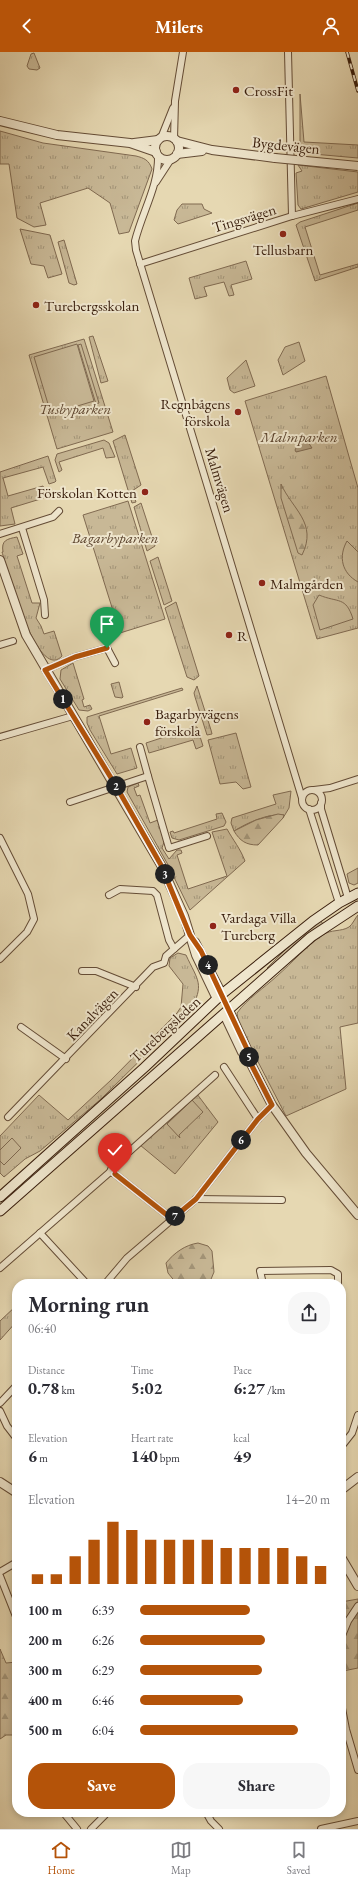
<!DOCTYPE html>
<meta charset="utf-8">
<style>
body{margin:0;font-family:"EB Garamond",serif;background:#f7f7f7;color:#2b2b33;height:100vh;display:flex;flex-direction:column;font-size:15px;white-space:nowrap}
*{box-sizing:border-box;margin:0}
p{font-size:13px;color:#7c7c81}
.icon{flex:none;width:22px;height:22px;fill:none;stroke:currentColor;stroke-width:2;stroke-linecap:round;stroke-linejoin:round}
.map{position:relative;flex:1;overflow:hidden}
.drawer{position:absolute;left:12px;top:1227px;width:334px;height:538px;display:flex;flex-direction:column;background:#fff;border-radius:16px;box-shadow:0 2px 6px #0003}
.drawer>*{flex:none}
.pin{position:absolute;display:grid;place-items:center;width:34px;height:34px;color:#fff;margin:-41px -17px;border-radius:50% 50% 50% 0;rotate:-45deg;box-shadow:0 0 4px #0007}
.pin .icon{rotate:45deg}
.km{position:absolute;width:20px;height:20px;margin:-10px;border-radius:50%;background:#222;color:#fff;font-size:11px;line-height:20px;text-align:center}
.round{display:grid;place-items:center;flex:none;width:42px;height:42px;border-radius:16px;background:#f7f7f7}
.headline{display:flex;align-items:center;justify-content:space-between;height:68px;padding:0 16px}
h1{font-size:22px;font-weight:700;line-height:30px}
.metrics{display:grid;grid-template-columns:repeat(3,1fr);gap:6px;height:68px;padding:4px 16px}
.metrics div{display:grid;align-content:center}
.metrics b{font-size:17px;font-weight:700}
.metrics small{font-size:11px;font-weight:400}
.metrics p{font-size:11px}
.chart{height:112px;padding:8px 16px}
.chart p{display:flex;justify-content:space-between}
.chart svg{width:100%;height:72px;margin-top:4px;stroke:#b45309;stroke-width:6}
.primary-button{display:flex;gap:8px;margin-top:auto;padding:8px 16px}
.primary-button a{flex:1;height:46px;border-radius:16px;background:#b45309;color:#fff;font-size:16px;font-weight:700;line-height:46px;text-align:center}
.primary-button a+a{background:#f7f7f7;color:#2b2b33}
ul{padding:0 16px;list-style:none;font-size:13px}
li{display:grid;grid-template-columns:64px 48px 1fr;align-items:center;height:30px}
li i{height:10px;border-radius:5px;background:#b45309}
header{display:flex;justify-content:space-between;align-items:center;height:52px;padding:0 16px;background:#b45309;color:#fff;font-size:18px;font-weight:700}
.dock{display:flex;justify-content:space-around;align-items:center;height:56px;border-top:1px solid #e1e1e2;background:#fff;font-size:11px;color:#7c7c81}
.dock a{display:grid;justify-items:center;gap:2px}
.dock .selected{color:#b45309}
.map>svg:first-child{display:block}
</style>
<header><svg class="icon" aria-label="back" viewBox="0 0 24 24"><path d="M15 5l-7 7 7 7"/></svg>Milers<svg class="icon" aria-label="person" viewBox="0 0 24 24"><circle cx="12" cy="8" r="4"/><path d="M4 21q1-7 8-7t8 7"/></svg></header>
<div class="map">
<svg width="358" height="1777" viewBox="0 0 358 1777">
<defs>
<pattern id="grass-tufts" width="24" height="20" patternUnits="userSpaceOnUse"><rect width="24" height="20" fill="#c8b896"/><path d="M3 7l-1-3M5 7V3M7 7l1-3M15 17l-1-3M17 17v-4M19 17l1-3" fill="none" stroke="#a39579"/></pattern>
<pattern id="forest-firs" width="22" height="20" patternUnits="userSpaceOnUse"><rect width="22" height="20" fill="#c8b896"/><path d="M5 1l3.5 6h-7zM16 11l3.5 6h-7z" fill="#a39579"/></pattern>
</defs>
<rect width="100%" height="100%" fill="#e6d8b2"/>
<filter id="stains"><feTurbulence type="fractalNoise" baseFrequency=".005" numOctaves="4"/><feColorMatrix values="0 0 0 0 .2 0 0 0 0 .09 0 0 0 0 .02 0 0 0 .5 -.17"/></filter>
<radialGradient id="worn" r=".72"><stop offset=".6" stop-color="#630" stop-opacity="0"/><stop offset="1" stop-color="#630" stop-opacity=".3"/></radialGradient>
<g fill="url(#grass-tufts)" stroke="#806a51">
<path d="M 34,1 L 40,16 L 37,18 L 29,17 L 27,14 L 31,2 Z"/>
<path d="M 300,42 L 304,90 L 358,93 L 358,106 L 302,101 L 302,97 L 297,100 L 300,91 Z"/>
<path d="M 0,79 L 43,91 L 136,104 C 144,106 149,108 152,117 L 129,180 L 119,182 L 110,151 L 88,136 L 40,151 L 46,173 L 34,175 L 17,166 L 9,112 L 0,112 Z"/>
<path d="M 298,113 L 358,120 L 358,140 L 301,157 L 298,153 L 296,121 L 302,119 Z"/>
<path d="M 358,151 L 358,158 L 305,175 L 320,223 L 358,212 L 358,215 L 315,229 L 296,173 L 300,170 Z"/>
<path d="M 182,152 L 202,152 L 204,157 L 212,161 L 178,172 L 174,168 L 177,158 Z"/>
<path d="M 20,177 L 50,183 L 62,222 L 48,226 L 44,214 L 31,212 Z"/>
<path d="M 64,188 L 77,232 L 74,233 L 69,231 L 58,190 Z"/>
<path d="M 246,209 L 252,227 L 231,233 L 234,243 L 229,244 L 224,230 L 204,235 L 207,244 L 195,247 L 189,226 Z"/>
<path d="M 93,284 L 108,329 L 101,331 L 89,285 Z"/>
<path d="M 84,287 L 113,380 L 57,397 L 29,303 Z"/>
<path d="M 299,290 L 305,309 L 283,323 L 278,308 L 285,295 Z"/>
<path d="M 246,308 L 255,334 L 234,341 L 230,338 L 227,326 Z"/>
<path d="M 326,324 L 358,436 L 358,576 L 317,587 L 245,349 Z"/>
<path d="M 125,383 L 141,433 L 132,439 L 136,450 L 132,451 L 113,389 Z"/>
<path d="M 104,388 L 109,391 L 115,405 L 106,406 L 103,396 L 59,410 L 62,418 L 59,420 L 55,408 L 57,402 Z"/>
<path d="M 48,404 L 56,429 L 55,430 L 49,432 L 43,415 L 3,426 L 8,444 L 43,434 L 47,445 L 11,456 L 15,472 L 0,474 L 0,420 Z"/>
<path d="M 128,449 L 165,567 L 120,581 L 83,463 Z"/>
<path d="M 141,451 L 155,494 L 147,499 L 134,455 Z"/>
<path d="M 17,485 L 23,502 L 17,504 L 32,551 L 40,551 L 36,566 L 41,574 L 44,582 L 54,579 L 62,604 C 37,631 7,516 2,500 L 3,500 C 1,488 7,487 17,485 Z"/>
<path d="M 158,505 L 172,549 L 164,553 L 150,509 Z"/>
<path d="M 176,550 L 199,624 L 194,628 L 187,625 L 165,556 Z"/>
<path d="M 73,611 L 84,647 L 82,648 L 84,655 L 90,653 L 92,657 L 88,659 L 79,658 L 60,627 L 61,618 Z"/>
<path d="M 119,630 L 123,645 L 122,646 L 115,645 L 111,632 Z"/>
<path d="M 197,634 L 211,678 L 212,682 L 207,683 L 195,645 L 194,641 Z"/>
<path d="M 182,636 L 183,638 L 99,664 L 111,702 L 131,696 L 137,716 L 117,722 L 90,678 L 87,671 L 87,665 Z"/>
<path d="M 195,675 L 197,675 L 203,694 L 196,697 L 193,688 L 149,701 L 146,691 Z"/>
<path d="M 236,681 L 251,735 L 243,737 L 236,730 L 220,732 L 208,688 Z"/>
<path d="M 138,731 L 139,734 L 134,736 L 137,744 L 140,743 L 150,771 L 158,768 L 164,790 L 162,796 L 169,807 L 177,798 L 181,798 L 182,801 L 177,803 L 188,837 L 227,824 L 212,780 L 227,777 C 233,788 240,796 245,809 L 190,858 L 167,811 L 127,740 L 128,735 Z"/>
<path d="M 291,739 L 289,756 L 283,766 L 284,763 C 268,761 247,771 234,779 L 231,771 L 232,766 L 276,752 L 273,743 Z"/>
<path d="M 222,761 L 226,770 L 224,774 L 179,788 L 172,786 L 170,780 L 173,779 L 174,781 L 217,767 L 216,762 Z"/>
<path d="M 358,816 L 358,831 L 354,833 L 349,831 L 347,822 Z"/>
<path d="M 358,863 L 358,971 L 340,975 L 346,1037 L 286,1064 L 239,973 L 237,961 C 247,947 264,936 277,924 C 293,910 305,895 323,883 C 331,877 341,880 349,875 C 353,872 355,866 358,863 Z"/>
<path d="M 320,868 L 323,872 L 294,893 L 269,918 L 267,916 L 287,896 Z"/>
<path d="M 178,901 L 186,903 C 198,929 205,932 190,959 L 101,1047 L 40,1099 L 25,1107 L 4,1125 L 0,1121 L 0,1084 L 39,1043 L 68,1068 L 111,1028 L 177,961 L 181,955 L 183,932 L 169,914 L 170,906 Z"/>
<path d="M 197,1042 L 218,1070 L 175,1122 L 140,1093 Z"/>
<path d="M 17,1253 L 17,1269 L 0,1288 L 0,1269 Z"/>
</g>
<g fill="url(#forest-firs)" stroke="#806a51">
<path d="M 281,432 C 292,457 318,471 302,503 L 298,501 L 281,446 Z"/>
<path d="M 278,762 L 284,763 L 283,766 L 258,793 C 246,793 240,789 234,779 L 256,768 Z"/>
<path d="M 198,1191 L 208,1194 L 212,1199 L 214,1220 L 209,1232 L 177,1232 L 168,1221 L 166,1211 C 174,1201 185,1193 198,1191 Z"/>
<path d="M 358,1547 L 358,1616 L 343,1619 L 341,1611 L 341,1550 Z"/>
<path d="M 0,1597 L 6,1611 L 17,1610 L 17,1683 L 6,1683 L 0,1687 Z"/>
</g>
<g fill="#c8b896" stroke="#806a51">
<path d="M 77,292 L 94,349 L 51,362 L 34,305 Z"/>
<path d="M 81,292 L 99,351 L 96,352 L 78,293 Z"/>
<path d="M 347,489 L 358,500 L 358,530 C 342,521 338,505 347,489 Z"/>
<path d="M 319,543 C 338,551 346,544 353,567 L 320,578 L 313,553 Z"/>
<path d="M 192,1048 L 203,1060 L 179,1083 L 180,1086 L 167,1072 Z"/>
<path d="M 12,1086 L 21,1096 L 4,1113 L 0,1109 L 0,1098 Z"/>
</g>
<path fill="#ab987a" stroke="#7d674e" d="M 302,384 L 304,384 L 312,396 L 296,400 L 295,398 Z"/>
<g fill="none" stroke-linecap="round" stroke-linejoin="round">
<defs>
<g id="minor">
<path d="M 288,0 L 292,164"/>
<path d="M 161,86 L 173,56"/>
<path d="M 174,87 L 175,49 L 183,0"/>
<path d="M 158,103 C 159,134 142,160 135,189 L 136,198 L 302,746"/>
<path d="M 156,130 L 171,107"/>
<path d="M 140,212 L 292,164 L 358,147"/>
<path d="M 22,476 L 44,548 L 45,563"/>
<path d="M 0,482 L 53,465 L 59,459"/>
<path d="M 0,593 L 13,589"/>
<path d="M 45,618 L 75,605 L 107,596 L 115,611"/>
<path d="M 0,685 L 73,664"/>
<path d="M 140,695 L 148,724"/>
<path d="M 314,738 L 330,736 L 358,727"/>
<circle cx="312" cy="748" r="10"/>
<path d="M 70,750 L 148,724 L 169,796 L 207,784"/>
<path d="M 321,751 L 321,757 L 348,846"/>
<path d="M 309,757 L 339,851"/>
<path d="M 0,786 L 28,842 L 34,867 L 27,880 L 0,907"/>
<path d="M 109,843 L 120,837 L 153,839 L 157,843 L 169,888 L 174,897"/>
<path d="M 82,919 L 96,919 L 136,935"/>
<path d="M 21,975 L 66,1007"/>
<path d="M 224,1015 L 258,1067"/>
<path d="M 8,1065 L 153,915 L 164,911 L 166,904 L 190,883"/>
<path d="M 110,1120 L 115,1122 L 172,1167"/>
<path d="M 196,1147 L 282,1148"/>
<path d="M 40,1181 L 87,1232"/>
<path d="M 0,1216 L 110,1120 L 112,1115 L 215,1023"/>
<path d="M 105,1232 L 127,1206 L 196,1147 L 258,1067 L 272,1053"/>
<path d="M 263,1232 L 260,1219 L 331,1218 L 338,1222 L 338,1232"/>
<path d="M 0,1351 L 17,1333"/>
<path d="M 0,1359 L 7,1374 L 17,1387"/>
<path d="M 341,1395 L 352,1381 L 358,1363"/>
<path d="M 0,1520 L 17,1510"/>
<path d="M 0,1524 L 17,1567"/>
<path d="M 341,1586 L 348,1569 L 358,1554"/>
<path d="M 341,1651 L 346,1677 L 358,1718"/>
<path d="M 63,1760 L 77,1777"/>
<path d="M 206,1760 L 211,1769 L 219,1777"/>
<path d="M 91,1777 L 108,1760"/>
<path d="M 321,1777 L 358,1769"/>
</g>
<g id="tertiary">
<path d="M 0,69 L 57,83 L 130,91 L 156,100"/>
<circle cx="167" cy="96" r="12"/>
<path d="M 177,89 L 212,98 L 275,106"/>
<path d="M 134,91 L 158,88"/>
<path d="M 177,102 L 202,99"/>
<path d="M 0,508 L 26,583 L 161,813 L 184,864 L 196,903 L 217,947"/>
<path d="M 195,890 L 222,942"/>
<path d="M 229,958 L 247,997 L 249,1007"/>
<path d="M 224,962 L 242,1000 L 250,1010 L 272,1053 L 306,1101 L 358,1163"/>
<path d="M 0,1430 L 17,1441"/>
<path d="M 341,1438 L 358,1425"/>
<path d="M 341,1505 L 358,1534"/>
</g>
<g id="secondary">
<path d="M 0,1145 L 145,1015 L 222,942 L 313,869 L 339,851 L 358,841"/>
<path d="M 0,1159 L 311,885 L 358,854"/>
</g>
</defs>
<use href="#minor" stroke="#644c36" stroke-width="8"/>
<use href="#tertiary" stroke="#644c36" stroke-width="10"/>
<use href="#secondary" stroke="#381d0c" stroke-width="11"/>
<use href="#minor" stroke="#efe6cd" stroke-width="6"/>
<use href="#tertiary" stroke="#efe6cd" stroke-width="8"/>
<use href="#secondary" stroke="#efe6cd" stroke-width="9"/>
<defs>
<path id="rail" d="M 347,0 L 358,39"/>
</defs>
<use href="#rail" stroke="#381d0c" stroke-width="3.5"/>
<use href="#rail" stroke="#efe6cd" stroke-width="2" stroke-dasharray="6" stroke-linecap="butt"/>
<defs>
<path id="tertiary-bridge" d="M 275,106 L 358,114"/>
</defs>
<use href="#tertiary-bridge" stroke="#644c36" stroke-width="10" stroke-linecap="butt"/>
<use href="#tertiary-bridge" stroke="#efe6cd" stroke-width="8"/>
</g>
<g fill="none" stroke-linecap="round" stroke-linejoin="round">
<defs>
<path id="route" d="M 107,596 L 75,605 L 45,618 L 116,734 L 161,813 L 190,883 L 201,899 L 247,997 L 250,1010 L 272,1053 L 258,1067 L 196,1147 L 172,1167 L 115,1122"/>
</defs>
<use href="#route" stroke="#fff" stroke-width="8"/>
<use href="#route" stroke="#b45309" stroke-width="5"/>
</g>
<g fill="#8f2418" stroke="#efe6cd" stroke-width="1.5">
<circle cx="236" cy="38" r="4"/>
<circle cx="283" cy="182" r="4"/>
<circle cx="36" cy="253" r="4"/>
<circle cx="238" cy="360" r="4"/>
<circle cx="145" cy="440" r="4"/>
<circle cx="262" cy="531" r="4"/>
<circle cx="229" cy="583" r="4"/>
<circle cx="147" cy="670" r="4"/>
<circle cx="213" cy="874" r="4"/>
</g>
<g text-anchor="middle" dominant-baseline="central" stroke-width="4" stroke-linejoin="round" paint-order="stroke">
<g font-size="15" fill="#381d0c" stroke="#efe6cd" text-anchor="start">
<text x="244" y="38">CrossFit</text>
<text x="283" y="197" text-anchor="middle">Tellusbarn</text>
<text x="44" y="253">Turebergsskolan</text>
<text x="230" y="351" text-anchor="end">Regnbågens<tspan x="230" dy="17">förskola</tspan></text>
<text x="137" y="440" text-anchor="end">Förskolan Kotten</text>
<text x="270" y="531">Malmgården</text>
<text x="237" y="583">R</text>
<text x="155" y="661">Bagarbyvägens<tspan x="155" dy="17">förskola</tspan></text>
<text x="221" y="865">Vardaga Villa<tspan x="221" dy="17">Tureberg</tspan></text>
</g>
<g font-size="15" fill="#381d0c" stroke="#efe6cd">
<text transform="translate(286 93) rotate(6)">Bygdevägen</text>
<text transform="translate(244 166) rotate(-17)">Tingsvägen</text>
<text transform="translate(220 428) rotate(73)">Malmvägen</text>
<text transform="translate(92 962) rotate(-46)">Kanalvägen</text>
<text transform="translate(165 977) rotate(-43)">Turebergsleden</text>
</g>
<g font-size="15" font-style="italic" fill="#5c442e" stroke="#efe6cd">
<text x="75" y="356">Tusbyparken</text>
<text x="299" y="384">Malmparken</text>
<text x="115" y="485">Bagarbyparken</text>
</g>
</g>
<rect width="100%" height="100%" filter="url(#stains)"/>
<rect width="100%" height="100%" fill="url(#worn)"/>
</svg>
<div class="pin" style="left:107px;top:596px;background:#1e9e55"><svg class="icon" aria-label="arrive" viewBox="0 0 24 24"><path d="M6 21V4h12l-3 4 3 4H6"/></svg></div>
<div class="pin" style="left:115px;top:1122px;background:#d93025"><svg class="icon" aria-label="check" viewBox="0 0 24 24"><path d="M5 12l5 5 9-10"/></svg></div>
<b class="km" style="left:63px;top:647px">1</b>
<b class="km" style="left:116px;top:734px">2</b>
<b class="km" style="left:165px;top:822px">3</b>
<b class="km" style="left:208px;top:913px">4</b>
<b class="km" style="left:249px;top:1005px">5</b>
<b class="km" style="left:241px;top:1088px">6</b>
<b class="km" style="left:175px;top:1164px">7</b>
<section class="drawer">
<div class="headline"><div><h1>Morning run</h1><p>06:40</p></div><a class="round"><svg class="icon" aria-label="share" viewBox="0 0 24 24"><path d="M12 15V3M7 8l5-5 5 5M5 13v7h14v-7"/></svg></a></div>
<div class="metrics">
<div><p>Distance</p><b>0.78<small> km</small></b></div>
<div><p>Time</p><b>5:02</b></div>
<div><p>Pace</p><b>6:27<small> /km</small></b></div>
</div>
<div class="metrics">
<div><p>Elevation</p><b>6<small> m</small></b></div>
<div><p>Heart rate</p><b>140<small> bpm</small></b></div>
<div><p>kcal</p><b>49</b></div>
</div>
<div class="chart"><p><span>Elevation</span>14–20 m</p>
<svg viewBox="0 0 160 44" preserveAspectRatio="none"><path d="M5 44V38M15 44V38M25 44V27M35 44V17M45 44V6M55 44V11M65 44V17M75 44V17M85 44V17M95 44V17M105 44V22M115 44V22M125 44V22M135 44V22M145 44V27M155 44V33"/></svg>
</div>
<ul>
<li><b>100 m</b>6:39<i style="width:58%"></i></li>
<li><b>200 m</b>6:26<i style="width:66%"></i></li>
<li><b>300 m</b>6:29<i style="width:64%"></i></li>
<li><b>400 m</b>6:46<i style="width:54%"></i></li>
<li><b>500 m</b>6:04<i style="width:83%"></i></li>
</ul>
<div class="primary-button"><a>Save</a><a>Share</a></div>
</section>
</div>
<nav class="dock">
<a class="selected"><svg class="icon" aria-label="home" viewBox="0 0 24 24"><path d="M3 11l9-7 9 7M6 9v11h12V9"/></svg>Home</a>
<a><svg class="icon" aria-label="map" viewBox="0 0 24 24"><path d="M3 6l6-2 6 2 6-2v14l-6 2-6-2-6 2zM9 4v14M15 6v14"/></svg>Map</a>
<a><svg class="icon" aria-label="saved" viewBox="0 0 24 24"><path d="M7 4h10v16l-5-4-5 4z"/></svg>Saved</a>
</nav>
